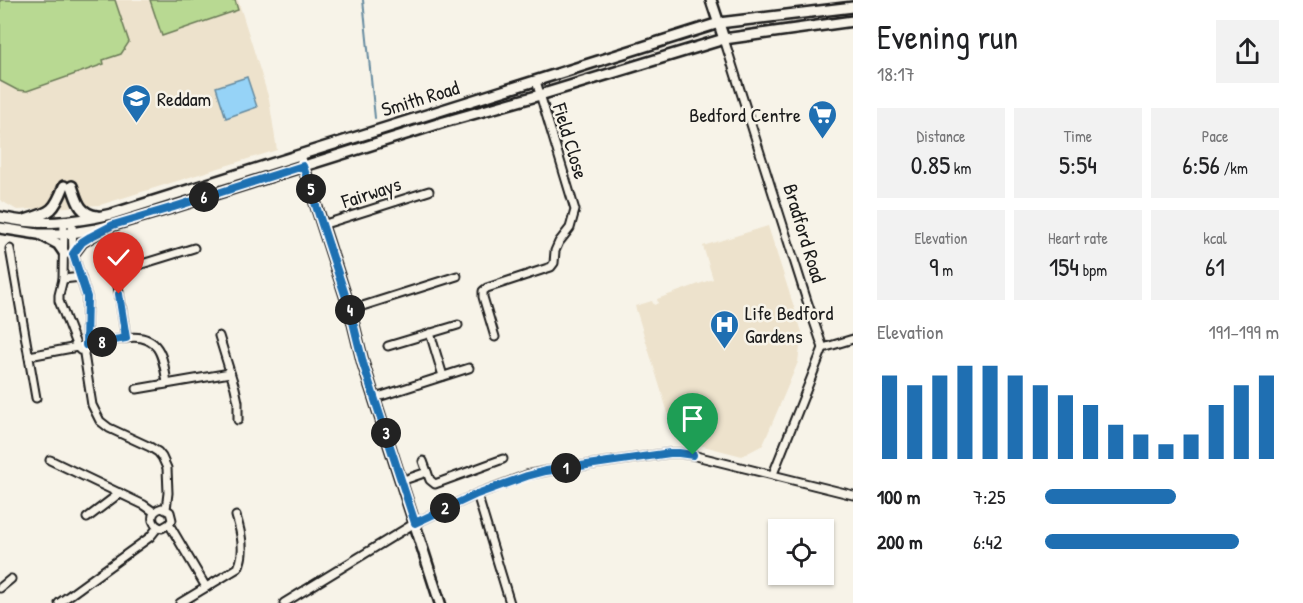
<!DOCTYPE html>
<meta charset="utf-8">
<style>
body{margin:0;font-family:"Patrick Hand",sans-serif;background:#f2f2f2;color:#202124;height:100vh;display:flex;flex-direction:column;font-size:22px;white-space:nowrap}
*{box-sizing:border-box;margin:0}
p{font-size:20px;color:#757577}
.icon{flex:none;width:33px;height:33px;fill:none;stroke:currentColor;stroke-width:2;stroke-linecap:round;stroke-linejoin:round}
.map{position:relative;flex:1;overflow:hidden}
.drawer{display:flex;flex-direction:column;background:#fff;width:450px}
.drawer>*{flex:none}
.buttons{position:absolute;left:768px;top:519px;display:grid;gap:12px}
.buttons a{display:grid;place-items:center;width:66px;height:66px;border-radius:0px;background:#fff;box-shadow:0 2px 4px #0004;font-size:30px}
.pin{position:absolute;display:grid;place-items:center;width:51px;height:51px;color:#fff;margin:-62px -26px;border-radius:50% 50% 50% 0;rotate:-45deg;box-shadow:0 0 6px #0007}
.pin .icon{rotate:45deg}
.km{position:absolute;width:30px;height:30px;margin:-15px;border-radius:50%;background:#222;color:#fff;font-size:16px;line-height:30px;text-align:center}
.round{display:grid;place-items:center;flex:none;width:63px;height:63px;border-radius:0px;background:#f2f2f2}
.head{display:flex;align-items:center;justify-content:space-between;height:102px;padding:0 24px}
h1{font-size:33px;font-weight:600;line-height:45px}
.stats{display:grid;grid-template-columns:repeat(3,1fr);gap:9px;height:102px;padding:6px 24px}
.stats div{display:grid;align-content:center;border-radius:0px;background:#f2f2f2;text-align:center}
.stats b{font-size:26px;font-weight:600}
.stats small{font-size:16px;font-weight:400}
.stats p{font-size:16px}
.chart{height:168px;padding:12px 24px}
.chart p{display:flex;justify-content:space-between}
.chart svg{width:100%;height:108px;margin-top:6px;stroke:#1f6fb2;stroke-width:6}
ul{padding:0 24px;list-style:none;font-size:20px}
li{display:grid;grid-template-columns:96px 72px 1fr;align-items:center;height:45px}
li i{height:15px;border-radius:8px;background:#1f6fb2}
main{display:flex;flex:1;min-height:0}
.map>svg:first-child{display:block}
</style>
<main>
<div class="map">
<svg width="853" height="603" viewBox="0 0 853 603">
<rect width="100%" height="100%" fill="#f7f3e8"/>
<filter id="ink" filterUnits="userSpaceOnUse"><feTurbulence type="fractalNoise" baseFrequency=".0167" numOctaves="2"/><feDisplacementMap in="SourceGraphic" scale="12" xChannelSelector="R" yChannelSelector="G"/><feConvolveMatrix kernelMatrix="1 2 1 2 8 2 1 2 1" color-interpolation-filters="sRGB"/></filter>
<g filter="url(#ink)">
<g fill="#ede2cc">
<path d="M 0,0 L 238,0 L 269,99 L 277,150 L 100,205 L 17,210 L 0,200 Z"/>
<path d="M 768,226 L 802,332 L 798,362 L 763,445 L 742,456 L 676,439 L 635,306 L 652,301 L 654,305 L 658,303 L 657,299 L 713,279 L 703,246 Z"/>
</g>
<g fill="#b8d992" stroke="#6a7a57" stroke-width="1.5">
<path d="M 0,0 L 115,0 L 129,42 L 121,54 L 103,60 L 104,64 L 27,91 L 17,90 L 0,81 Z"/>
<path d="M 150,0 L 235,0 L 238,10 L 162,36 Z"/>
</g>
<path fill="#96d3f7" stroke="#658a9f" stroke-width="1.5" d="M 247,77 L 257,107 L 226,118 L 216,87 Z"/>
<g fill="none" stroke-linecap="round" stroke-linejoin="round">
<path stroke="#658a9f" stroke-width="2" d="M 363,0 L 375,118"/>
<defs>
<g id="street">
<path d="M 724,39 L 807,301 L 823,348 L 773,474"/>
<path d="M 64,222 L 63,279 L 59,295 L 59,301 L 77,347 L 80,350"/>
<path d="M 72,222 L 73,254 L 87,297 L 86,345 L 84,354 L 92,405 L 100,421 L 109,428 L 150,447 L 158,452 L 162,457 L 167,468 L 168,493 L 166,509"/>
<path d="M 322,225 L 429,191"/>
<path d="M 10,249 L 36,398"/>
<path d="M 63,279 L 81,277"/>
<path d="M 350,310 L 457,276"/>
<path d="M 430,333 L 443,376"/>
<path d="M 219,336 L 235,388 L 238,402 L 238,420"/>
<path d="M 495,337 L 483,297 L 483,291 L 487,288 L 551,267 L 554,263 L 555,251 L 559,242 L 570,228 L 575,210 L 536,81"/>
<path d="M 126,338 L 118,286 C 118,277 121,273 129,268 L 194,248"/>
<path d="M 388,346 L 458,325"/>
<path d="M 823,348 L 853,339"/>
<path d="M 29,356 L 126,338 C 160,333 163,357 167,383"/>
<path d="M 137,389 L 230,373"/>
<path d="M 375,398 L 469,368"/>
<path d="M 50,460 L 144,505 L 154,512"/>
<path d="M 423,461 L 430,480 L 435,484 L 503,459"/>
<path d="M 401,481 L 427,472"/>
<path d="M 477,494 L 510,603"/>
<path d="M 87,518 L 120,493"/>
<path d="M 169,524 L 162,528 C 150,525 149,511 162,508 L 170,512 L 172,520 L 169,524 L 206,587"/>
<path d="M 0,588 L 11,579"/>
<path d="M 59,603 L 150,537 L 158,527"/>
<path d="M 180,603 L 238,568 C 246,552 241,532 236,516"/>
<path d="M 284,603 L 415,523 L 477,494 L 527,475 L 546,471 L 670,453 L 679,453 L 692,455 L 853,495"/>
</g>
<g id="secondary">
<path d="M 711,0 L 724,39"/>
<path d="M 302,162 L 350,310 L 363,363 L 440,603"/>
<path d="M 72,186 C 77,200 79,214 97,216"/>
<path d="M 0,217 C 41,226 71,223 112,214 L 719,23 L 853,7"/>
<path d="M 25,220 C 51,212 54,212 64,186"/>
<path d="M 0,228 L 38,234 L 65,234 L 96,229 L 113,225 L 174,207 L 444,122 L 540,95 L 724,39 L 853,21"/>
<path d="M 41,235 L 58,244 L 65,254"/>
<path d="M 73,254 L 82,242 L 100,231"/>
</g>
</defs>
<use href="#street" stroke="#1c1c1c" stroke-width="11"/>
<use href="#secondary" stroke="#1c1c1c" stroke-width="14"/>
<use href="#street" stroke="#f7f3e8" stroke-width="7"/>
<use href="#secondary" stroke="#f7f3e8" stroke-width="9"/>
</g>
</g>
<g fill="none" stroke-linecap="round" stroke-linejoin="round" filter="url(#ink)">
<defs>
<path id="route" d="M 119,294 L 126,338 L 86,345 L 87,297 L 73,254 L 82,242 L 90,237 L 113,225 L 174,207 L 303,166 L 350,310 L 363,363 L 415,523 L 477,494 L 527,476 L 546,471 L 670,453 L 679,453 L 693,455"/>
</defs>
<use href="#route" stroke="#fff" stroke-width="12"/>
<use href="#route" stroke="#1f6fb2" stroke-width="8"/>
</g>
<defs>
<symbol id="school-pin" viewBox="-11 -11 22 30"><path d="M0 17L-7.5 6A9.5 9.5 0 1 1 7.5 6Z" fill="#1f6fb2" stroke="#f7f3e8"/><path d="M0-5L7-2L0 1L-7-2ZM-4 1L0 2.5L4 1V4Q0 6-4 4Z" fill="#fff"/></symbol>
<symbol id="supermarket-pin" viewBox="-11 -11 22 30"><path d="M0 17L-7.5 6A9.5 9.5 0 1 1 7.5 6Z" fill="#1f6fb2" stroke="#f7f3e8"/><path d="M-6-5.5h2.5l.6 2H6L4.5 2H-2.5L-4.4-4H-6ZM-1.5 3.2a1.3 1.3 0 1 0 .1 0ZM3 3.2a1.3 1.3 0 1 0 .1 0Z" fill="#fff"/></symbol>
<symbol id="hospital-pin" viewBox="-11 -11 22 30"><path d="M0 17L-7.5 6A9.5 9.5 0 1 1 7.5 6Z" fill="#1f6fb2" stroke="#f7f3e8"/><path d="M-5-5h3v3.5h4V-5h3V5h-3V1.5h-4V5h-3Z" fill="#fff"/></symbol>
</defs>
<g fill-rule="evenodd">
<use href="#school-pin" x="120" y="82" width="33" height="45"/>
<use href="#supermarket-pin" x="806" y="98" width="33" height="45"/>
<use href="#hospital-pin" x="708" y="308" width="33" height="45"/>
</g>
<g text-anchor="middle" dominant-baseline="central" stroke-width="5" stroke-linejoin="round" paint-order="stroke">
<g font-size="20" fill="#1c1c1c" stroke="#f7f3e8" text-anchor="start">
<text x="157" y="98">Reddam</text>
<text x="801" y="114" text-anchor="end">Bedford Centre</text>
<text x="745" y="312">Life Bedford<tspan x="745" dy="23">Gardens</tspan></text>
</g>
<g font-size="20" fill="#1c1c1c" stroke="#f7f3e8">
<text transform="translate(420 98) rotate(-17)">Smith Road</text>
<text transform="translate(571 141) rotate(73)">Field Close</text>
<text transform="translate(371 192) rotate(-18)">Fairways</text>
<text transform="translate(805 233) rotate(73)">Bradford Road</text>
</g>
</g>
</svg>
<div class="buttons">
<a><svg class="icon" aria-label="locate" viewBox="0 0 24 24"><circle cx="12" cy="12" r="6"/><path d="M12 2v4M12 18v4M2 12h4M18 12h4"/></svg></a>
</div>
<div class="pin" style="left:693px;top:455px;background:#1e9e55"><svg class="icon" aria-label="arrive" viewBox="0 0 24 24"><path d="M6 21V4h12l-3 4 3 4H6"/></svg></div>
<div class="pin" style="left:119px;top:294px;background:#d93025"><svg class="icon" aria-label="check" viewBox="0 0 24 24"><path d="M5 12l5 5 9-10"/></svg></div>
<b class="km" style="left:566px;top:468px">1</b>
<b class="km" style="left:445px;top:508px">2</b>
<b class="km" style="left:386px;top:433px">3</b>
<b class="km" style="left:350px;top:310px">4</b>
<b class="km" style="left:311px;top:189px">5</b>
<b class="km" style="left:204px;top:197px">6</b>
<b class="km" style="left:102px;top:342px">8</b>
</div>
<section class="drawer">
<div class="head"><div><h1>Evening run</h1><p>18:17</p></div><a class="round"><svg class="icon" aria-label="share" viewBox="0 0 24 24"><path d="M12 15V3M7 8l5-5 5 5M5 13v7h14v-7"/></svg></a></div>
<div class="stats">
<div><p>Distance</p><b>0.85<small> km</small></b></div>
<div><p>Time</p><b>5:54</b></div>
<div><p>Pace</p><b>6:56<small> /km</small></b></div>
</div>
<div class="stats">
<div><p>Elevation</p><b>9<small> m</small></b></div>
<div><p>Heart rate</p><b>154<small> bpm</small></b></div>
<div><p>kcal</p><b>61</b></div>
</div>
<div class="chart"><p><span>Elevation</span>191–199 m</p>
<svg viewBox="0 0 160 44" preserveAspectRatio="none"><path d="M5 44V10M15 44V14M25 44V10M35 44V6M45 44V6M55 44V10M65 44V14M75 44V18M85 44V22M95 44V30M105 44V34M115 44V38M125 44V34M135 44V22M145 44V14M155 44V10"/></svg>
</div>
<ul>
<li><b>100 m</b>7:25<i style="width:56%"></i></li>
<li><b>200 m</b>6:42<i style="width:83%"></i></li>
</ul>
</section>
</main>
